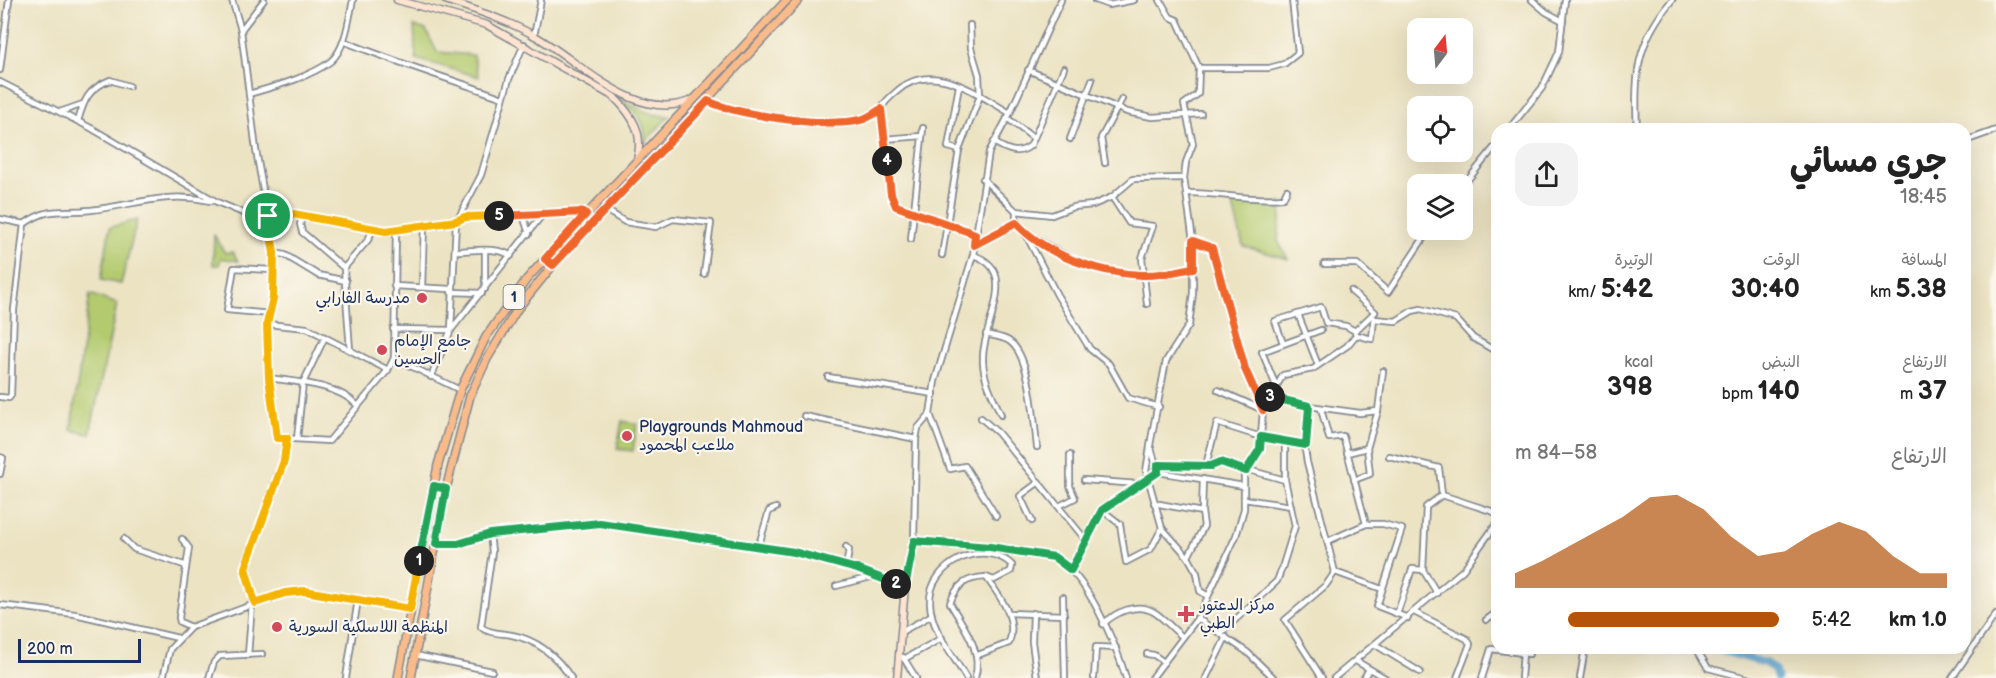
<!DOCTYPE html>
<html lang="ar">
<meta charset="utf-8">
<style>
body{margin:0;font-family:"Balsamiq Sans","Playpen Sans Arabic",sans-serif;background:#f2f2f2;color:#222;direction:rtl;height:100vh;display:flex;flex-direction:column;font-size:22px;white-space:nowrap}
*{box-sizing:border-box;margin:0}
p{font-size:20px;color:#767676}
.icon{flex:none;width:33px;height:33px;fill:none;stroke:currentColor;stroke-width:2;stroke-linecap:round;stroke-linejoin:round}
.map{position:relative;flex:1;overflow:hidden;direction:ltr}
.drawer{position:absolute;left:1491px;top:123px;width:480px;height:531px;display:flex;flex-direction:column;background:#fff;border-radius:18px;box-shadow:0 6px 24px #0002;direction:rtl}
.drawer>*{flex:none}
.needle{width:39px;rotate:16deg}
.buttons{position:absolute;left:1407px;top:18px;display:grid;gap:12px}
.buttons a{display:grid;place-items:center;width:66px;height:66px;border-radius:12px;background:#fff;box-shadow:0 6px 24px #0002;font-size:30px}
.scale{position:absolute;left:18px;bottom:15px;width:123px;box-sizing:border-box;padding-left:6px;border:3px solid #1b2f5e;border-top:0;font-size:16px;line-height:21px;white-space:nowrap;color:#1b2f5e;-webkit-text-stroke:4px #fbf7ec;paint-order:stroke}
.pin{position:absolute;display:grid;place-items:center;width:51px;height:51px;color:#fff;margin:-26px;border:3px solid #fff;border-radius:50%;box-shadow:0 2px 6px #0007}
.km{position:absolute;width:30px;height:30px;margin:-15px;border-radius:50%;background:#222;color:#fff;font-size:16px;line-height:30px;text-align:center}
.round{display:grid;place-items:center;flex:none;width:63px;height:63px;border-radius:18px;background:#f2f2f2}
.head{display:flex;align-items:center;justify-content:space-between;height:102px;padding:0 24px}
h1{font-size:33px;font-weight:700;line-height:45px}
.figures{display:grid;grid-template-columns:repeat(3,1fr);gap:9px;height:102px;padding:6px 24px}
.figures div{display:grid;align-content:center}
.figures b{font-size:26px;font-weight:700}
.figures small{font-size:16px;font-weight:400}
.figures p{font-size:16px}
.chart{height:168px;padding:12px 24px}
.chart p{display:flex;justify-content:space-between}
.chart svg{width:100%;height:108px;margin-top:6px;fill:#b45309;opacity:.7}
ul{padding:0 24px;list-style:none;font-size:20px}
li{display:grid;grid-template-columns:96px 72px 1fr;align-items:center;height:45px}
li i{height:15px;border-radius:8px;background:#b45309}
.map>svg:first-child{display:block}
</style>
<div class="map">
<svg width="1996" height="678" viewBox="0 0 1996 678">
<rect width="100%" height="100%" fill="#fbf7ec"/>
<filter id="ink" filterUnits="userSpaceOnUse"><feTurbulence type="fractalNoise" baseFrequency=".0167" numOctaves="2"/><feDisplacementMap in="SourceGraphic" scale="12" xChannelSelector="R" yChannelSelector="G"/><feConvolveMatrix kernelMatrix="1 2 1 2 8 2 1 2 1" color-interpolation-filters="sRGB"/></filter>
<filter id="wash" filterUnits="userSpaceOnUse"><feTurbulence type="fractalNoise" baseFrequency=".008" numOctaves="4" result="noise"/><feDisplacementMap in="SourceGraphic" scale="24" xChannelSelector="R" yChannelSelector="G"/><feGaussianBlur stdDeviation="1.35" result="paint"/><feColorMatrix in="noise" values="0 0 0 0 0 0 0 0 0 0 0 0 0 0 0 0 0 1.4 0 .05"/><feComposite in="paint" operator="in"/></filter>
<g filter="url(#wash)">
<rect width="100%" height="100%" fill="#ece3c3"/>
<g fill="#b3ca6e" stroke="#677c66" stroke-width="1.5">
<path d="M 414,26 L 426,30 L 437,52 L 473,55 L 479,77 L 416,59 Z"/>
<path d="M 604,86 C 623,99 644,117 669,116 L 644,143 C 650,111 618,104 604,86 Z"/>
<path d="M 1232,202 L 1282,203 L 1278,241 L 1288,259 L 1243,246 Z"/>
<path d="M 137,220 L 121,284 L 101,280 L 110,227 Z"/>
<path d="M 214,235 L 225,253 L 233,252 L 238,261 L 221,258 L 219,265 L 213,265 Z"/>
<path d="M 90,294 L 117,304 L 90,434 L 71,430 Z"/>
<path d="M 622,421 L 637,424 L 633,451 L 617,449 Z"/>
</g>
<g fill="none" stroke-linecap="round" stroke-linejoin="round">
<path stroke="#58a1cf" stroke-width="8" d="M 1712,648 L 1765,663 L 1774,669 L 1777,678"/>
</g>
</g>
<g filter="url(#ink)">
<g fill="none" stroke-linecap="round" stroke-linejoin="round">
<defs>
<g id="street">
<path d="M 232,0 L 241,30"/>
<path d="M 264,0 L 241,30 L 256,150 L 274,253 L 273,298 L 267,324 L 269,378 L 277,438 L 329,441 L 388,370 L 394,358 L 460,390"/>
<path d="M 1095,0 L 1109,5 L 1134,0"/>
<path d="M 1160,0 L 1170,17 L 1177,20 L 1199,68"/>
<path d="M 1532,0 L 1546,12 L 1563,21"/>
<path d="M 534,36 L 541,0"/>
<path d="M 343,41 C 395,62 450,79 503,98"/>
<path d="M 0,70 L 9,0"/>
<path d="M 1028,70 L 1127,112 L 1152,117 L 1201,114"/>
<path d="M 0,82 L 91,128 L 217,202 L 255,218 L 286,214 L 386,231 L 456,221 L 465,217 L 578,212 L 586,214"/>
<path d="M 249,94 C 273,87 311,77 331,61 C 346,48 349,18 353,0"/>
<path d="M 708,101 C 737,115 829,128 860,120 C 867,119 875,113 881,109 C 884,102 890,97 896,92 C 932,59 975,93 1010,113 L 1061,0"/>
<path d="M 881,109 L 891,194 L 896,206 L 975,234"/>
<path d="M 60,112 L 83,104"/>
<path d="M 1010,113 L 989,152 L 973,255 L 935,381 L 930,414 L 918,428 L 916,439 L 914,541 C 952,544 990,547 1028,553 C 1036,554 1048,554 1055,558 C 1087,574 1116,645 1126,678"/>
<path d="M 1007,118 L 1032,137"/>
<path d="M 78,121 C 84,100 88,89 110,80 L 129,86"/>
<path d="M 1509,129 L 1542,88 L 1559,52 L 1565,0"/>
<path d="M 1637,129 C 1634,75 1636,43 1672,0"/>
<path d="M 884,139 L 922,136"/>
<path d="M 1070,139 L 1092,80"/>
<path d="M 1965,141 L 1996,130"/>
<path d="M 994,142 C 1006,150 1019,156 1031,145 L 1064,68"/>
<path d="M 959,150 L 948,147 L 959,86"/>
<path d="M 1105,163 L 1101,138 L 1122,99"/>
<path d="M 983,179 L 1016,211 L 1016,223 L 1025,233 L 1057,295 L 1090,349 L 1109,364 L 1128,398 L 1159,407"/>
<path d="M 1462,187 L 1497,144"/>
<path d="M 1188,193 C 1221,193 1250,201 1283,198 L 1287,190"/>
<path d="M 1112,197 L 1129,223 L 1153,226 L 1142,258 L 1147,304"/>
<path d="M 606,210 L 625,222 L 656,227 L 673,219 L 711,223 L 704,274"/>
<path d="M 1016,211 L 1052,215 L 1073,207 L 1093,205 L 1112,197 L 1133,179 L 1184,178"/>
<path d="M 523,215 L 529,234"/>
<path d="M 303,216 L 300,224 L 302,232 L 344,268 L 350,350"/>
<path d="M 0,219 L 24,224 C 50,206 61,213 91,210 C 135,205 165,191 211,201"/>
<path d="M 458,219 L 481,175 L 509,79 L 524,44"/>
<path d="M 1028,234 C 1063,256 1103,278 1146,275 C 1162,275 1178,271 1193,268"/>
<path d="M 911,239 L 923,128"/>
<path d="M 974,245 L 1016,223"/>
<path d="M 455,251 C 471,251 498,246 511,256"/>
<path d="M 274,253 L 285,255 L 318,275 L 346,281"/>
<path d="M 942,255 L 959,150 L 980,96 L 979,75 L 971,48 L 970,25"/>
<path d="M 973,255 C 1021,270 983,323 983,357 C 982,378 993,396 1001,415"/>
<path d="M 1324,264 L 1357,264 L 1388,292 L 1429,230"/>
<path d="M 344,268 L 368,240 L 373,229"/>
<path d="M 394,286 L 451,289"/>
<path d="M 422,287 L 424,225"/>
<path d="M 485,289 L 485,250"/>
<path d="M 1351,291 L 1375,312"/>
<path d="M 451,292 L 482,293"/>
<path d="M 270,314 L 227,310 L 234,268 L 273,270"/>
<path d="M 1298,314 L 1318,365"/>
<path d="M 1374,319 L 1396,321 L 1412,311 L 1421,309 L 1456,319 L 1473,338 L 1497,352"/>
<path d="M 267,324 L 307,328 L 388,370"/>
<path d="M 393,329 L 451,330 L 456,221"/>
<path d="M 986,334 C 993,336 1003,337 1009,341 C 1031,355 1034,422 1037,447"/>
<path d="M 1356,335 L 1372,339 L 1374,318"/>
<path d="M 1283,343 L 1275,321 L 1321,307 L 1326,323 L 1346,326 L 1355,331 L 1375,312"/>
<path d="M 394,358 L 396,231"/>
<path d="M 431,377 L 451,330 L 543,214"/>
<path d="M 828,377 L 934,394"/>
<path d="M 269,378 C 296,382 337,384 357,405"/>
<path d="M 1276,386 L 1262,352 L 1321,330"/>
<path d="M 1218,390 L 1263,410 L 1283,375 L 1313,369 L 1347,346 L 1356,335 L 1355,331"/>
<path d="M 1271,396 L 1309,406 L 1305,450 L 1307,462 L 1335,572 L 1382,589"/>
<path d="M 0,397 L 9,398 L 11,395 L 14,310 L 24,224"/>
<path d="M 1309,406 L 1360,413 L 1378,411 L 1383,371"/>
<path d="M 1321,409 L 1329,438 L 1343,436 L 1366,524 L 1328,541"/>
<path d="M 930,414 L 950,469 L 965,466 L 996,516"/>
<path d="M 804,416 L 916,439"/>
<path d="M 981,418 L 998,433 L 1085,539"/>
<path d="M 297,439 L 303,383 L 325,337"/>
<path d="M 1285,441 L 1285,480"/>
<path d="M 1150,447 L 1146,471 L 1162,528 L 1188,557 L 1197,573 L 1200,591 L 1208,596"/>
<path d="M 1367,448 L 1378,411"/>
<path d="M 1347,453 L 1367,448 L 1370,474 L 1354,480"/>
<path d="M 1389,456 L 1439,468 L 1442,495 L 1497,513"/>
<path d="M 0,457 L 3,458 L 0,474"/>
<path d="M 1158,465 L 1206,465 L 1217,423 L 1261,437 L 1306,445"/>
<path d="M 1206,465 L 1220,462 L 1285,480 L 1295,526 L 1282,568 L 1277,581 L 1221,633"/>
<path d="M 1158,472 L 1150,445 L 1166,361 L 1189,325 L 1193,293 L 1193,241 L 1184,178 L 1186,162 L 1193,144 L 1184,104 L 1198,94 L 1199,68 L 1269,68 L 1284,64 L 1298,53 L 1292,0"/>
<path d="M 1084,480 L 1138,484"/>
<path d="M 1244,499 L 1291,506"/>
<path d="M 1154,503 L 1202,512"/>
<path d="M 1059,506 L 1075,498 L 1070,486 L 1070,455"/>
<path d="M 1102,510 L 1120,524 L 1126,562 L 1151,549 L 1162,528"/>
<path d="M 1032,521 L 1020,496 L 1039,482"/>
<path d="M 1366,524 L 1383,524 L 1402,529 L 1377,606 L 1408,618"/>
<path d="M 490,534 L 492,552 L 481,627 C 489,634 502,633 512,635 C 538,640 557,657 571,678"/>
<path d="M 124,539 L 134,549 L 184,565 L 186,568 L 179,618 L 180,622 L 191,627"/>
<path d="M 182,539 L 189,548 L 186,568"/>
<path d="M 436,544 L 458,544 L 490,534 L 600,523 L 794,552 L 857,569 L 905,587"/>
<path d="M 758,548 L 769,511 L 776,508"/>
<path d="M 1188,557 L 1204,526 L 1202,512 L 1203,479"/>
<path d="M 846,567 L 849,550 L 846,547"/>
<path d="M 1071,570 L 1102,510 L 1158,472 L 1244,486"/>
<path d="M 836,586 L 875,576"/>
<path d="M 1437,593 L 1423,570 L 1426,507 L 1442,495"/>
<path d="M 1063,597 L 1065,678"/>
<path d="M 255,603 L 245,568 L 283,461 L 287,438"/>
<path d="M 0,605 L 75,614 L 178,638"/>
<path d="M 1414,612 L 1467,639 L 1470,644 L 1457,678"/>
<path d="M 1009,613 L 1064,615"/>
<path d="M 1033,613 L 1032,642 L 1037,678"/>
<path d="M 1397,614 L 1412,569 L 1423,570"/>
<path d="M 1197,618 L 1247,652 L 1274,678"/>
<path d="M 1486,620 L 1497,612"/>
<path d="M 1103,624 C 1116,612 1137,602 1154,612 C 1164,618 1173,630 1183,637"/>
<path d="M 901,632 L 932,615"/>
<path d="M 1376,645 L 1420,672"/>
<path d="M 1696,648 L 1708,668 L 1747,678"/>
<path d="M 1147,654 L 1154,655 L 1164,662"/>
<path d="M 248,655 L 252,604"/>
<path d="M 415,655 L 492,671"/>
<path d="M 903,657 L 916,678"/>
<path d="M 904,659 L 942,638"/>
<path d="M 1356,661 L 1385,678"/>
<path d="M 163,678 L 170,649 L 191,627 L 285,593 L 311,591 L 410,609"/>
<path d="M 209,678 L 214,662 L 220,656 L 262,654"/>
<path d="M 346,678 L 358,599"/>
<path d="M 966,678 C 953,654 931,631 930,603 C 928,564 984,537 1012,565 L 1011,571 L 994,580 L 986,577"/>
<path d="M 975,678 C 983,650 964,628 950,603 C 957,584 966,578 986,577 C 1000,597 1018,618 1009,643 L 978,655"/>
<path d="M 1094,678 L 1096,647 L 1116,648"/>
<path d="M 1152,678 L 1199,616 L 1236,536 L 1244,509 L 1244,476 L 1260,449 L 1263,410 L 1245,369 L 1212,247 L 1193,241"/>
<path d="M 1206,678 L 1226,637"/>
<path d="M 1322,678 L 1285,620 L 1326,585 L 1335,572"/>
<path d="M 1334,678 L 1463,570 L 1497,523"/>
<path d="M 1364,678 L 1369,669"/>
<path d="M 1482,678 L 1491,649 L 1523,653"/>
<path d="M 1521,678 L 1523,653 L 1529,654 L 1529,648"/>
<path d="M 1580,678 L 1585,648"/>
<path d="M 1952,678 L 1996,614"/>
</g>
<g id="secondary">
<path d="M 397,0 L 487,25 L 614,97 C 633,116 644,133 637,160"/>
<path d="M 445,0 C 475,10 507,20 535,36 C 581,62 638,126 694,99"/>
<path d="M 897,678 L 905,587 L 914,541"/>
</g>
<g id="primary">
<path d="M 398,678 L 438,465 L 460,390 L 486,337 L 526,280 L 545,259 L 787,0"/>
<path d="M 411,678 L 446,489 L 470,396 L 487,359 L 518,308 L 553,265 L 799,0"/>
</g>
</defs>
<use href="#street" stroke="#848990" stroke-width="8"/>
<use href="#secondary" stroke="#848990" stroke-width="9"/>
<use href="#primary" stroke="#848990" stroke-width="10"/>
<use href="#street" stroke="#fff" stroke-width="4.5"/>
<use href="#secondary" stroke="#fde4d1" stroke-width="6"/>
<use href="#primary" stroke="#fabb8b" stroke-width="7"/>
</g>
</g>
<g fill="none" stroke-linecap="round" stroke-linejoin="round" filter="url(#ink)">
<defs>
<path id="split-1" d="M 268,216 L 274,253 L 273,298 L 267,324 L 269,378 L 277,438 L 287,438 L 284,461 L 245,568 L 255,603 L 285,593 L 305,591 L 410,609 L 419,561"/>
<path id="split-2" d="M 419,561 L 434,486 L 446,489 L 436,544 L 458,544 L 490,534 L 600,523 L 794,552 L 857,569 L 896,584"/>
<path id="split-3" d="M 896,584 L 905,587 L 914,541 L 990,547 L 1054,557 L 1071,570 L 1102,510 L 1158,472 L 1158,465 L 1211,466 L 1221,462 L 1246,471 L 1260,449 L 1261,437 L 1306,445 L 1309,406 L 1270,397"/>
<path id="split-4" d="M 887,161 L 891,194 L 896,206 L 975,234 L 974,245 L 1016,223 C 1047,256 1098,273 1142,275 C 1159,276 1177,271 1193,268 L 1193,241 L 1212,248 L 1245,369 L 1263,410 L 1270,397"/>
<path id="split-5" d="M 499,216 L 584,212 L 586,214 L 545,259 L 553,265 L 708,101 C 737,115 828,128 860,120 C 867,119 875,113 881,109 L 887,161"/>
<path id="split-6" d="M 268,216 L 293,214 L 386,231 L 456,221 L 465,217 L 499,216"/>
</defs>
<use href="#split-1" stroke="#fff" stroke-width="12"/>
<use href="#split-2" stroke="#fff" stroke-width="12"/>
<use href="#split-3" stroke="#fff" stroke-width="12"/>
<use href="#split-4" stroke="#fff" stroke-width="12"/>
<use href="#split-5" stroke="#fff" stroke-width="12"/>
<use href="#split-6" stroke="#fff" stroke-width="12"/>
<use href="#split-1" stroke="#f5b400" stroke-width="8"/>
<use href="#split-2" stroke="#22a559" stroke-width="8"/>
<use href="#split-3" stroke="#22a559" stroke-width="8"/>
<use href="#split-4" stroke="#f0652b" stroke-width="8"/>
<use href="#split-5" stroke="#f0652b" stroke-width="8"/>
<use href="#split-6" stroke="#f5b400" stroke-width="8"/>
</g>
<g fill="#d1495b" stroke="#fbf7ec" stroke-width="2">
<circle cx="422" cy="298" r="6"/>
<circle cx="382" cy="350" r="6"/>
<circle cx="627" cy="436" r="6"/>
<path d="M1183 605h6v6h6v6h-6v6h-6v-6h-6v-6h6z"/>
<circle cx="277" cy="627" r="6"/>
</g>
<g text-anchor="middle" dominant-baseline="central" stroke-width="4.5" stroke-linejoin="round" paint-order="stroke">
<rect fill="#fbf7ec" stroke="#5e6b89" stroke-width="1.5" x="503.5" y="285" width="21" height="24" rx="4.5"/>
<g font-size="15" font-weight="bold" fill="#1b2f5e">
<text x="514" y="297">1</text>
</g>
<g font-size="16" fill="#1b2f5e" stroke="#fbf7ec" text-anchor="start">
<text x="410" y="298" text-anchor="end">مدرسة الفارابي</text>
<text x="394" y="341">جامع الإمام<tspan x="394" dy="18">الحسين</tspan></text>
<text x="639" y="427">Playgrounds Mahmoud<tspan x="639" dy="18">ملاعب المحمود</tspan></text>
<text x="1200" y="605">مركز الدعتور<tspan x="1200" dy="18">الطبي</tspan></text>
<text x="289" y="627">المنظمة اللاسلكية السورية</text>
</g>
</g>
</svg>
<div class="buttons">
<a><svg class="needle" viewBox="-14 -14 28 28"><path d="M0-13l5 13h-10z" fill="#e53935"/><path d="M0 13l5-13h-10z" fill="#767676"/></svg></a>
<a><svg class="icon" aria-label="locate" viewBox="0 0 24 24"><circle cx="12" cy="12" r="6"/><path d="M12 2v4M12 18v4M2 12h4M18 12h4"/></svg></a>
<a><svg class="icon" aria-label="layers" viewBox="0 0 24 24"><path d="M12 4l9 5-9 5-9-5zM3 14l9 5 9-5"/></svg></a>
</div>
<div class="scale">200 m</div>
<div class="pin" style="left:268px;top:216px;background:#1e9e55"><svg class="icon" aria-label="arrive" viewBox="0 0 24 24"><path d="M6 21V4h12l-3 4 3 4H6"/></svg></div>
<b class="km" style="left:419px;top:561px">1</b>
<b class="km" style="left:896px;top:584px">2</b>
<b class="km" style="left:1270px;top:397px">3</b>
<b class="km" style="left:887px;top:161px">4</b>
<b class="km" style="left:499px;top:216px">5</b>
<section class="drawer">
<div class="head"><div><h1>جري مسائي</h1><p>18:45</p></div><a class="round"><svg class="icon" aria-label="share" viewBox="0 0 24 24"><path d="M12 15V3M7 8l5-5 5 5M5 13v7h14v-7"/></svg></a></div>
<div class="figures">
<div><p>المسافة</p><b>5.38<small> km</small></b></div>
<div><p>الوقت</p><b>30:40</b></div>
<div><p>الوتيرة</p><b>5:42<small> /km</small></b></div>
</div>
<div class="figures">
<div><p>الارتفاع</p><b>37<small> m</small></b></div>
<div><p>النبض</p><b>140<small> bpm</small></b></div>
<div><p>kcal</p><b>398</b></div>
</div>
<div class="chart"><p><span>الارتفاع</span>58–84 m</p>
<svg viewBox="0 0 160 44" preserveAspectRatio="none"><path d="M0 44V38L10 33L20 27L30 21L40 15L50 7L60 6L70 12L80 23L90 31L100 29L110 22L120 17L130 21L140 31L150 38L160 38V44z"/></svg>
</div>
<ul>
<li><b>1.0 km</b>5:42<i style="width:80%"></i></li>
</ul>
</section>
</div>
